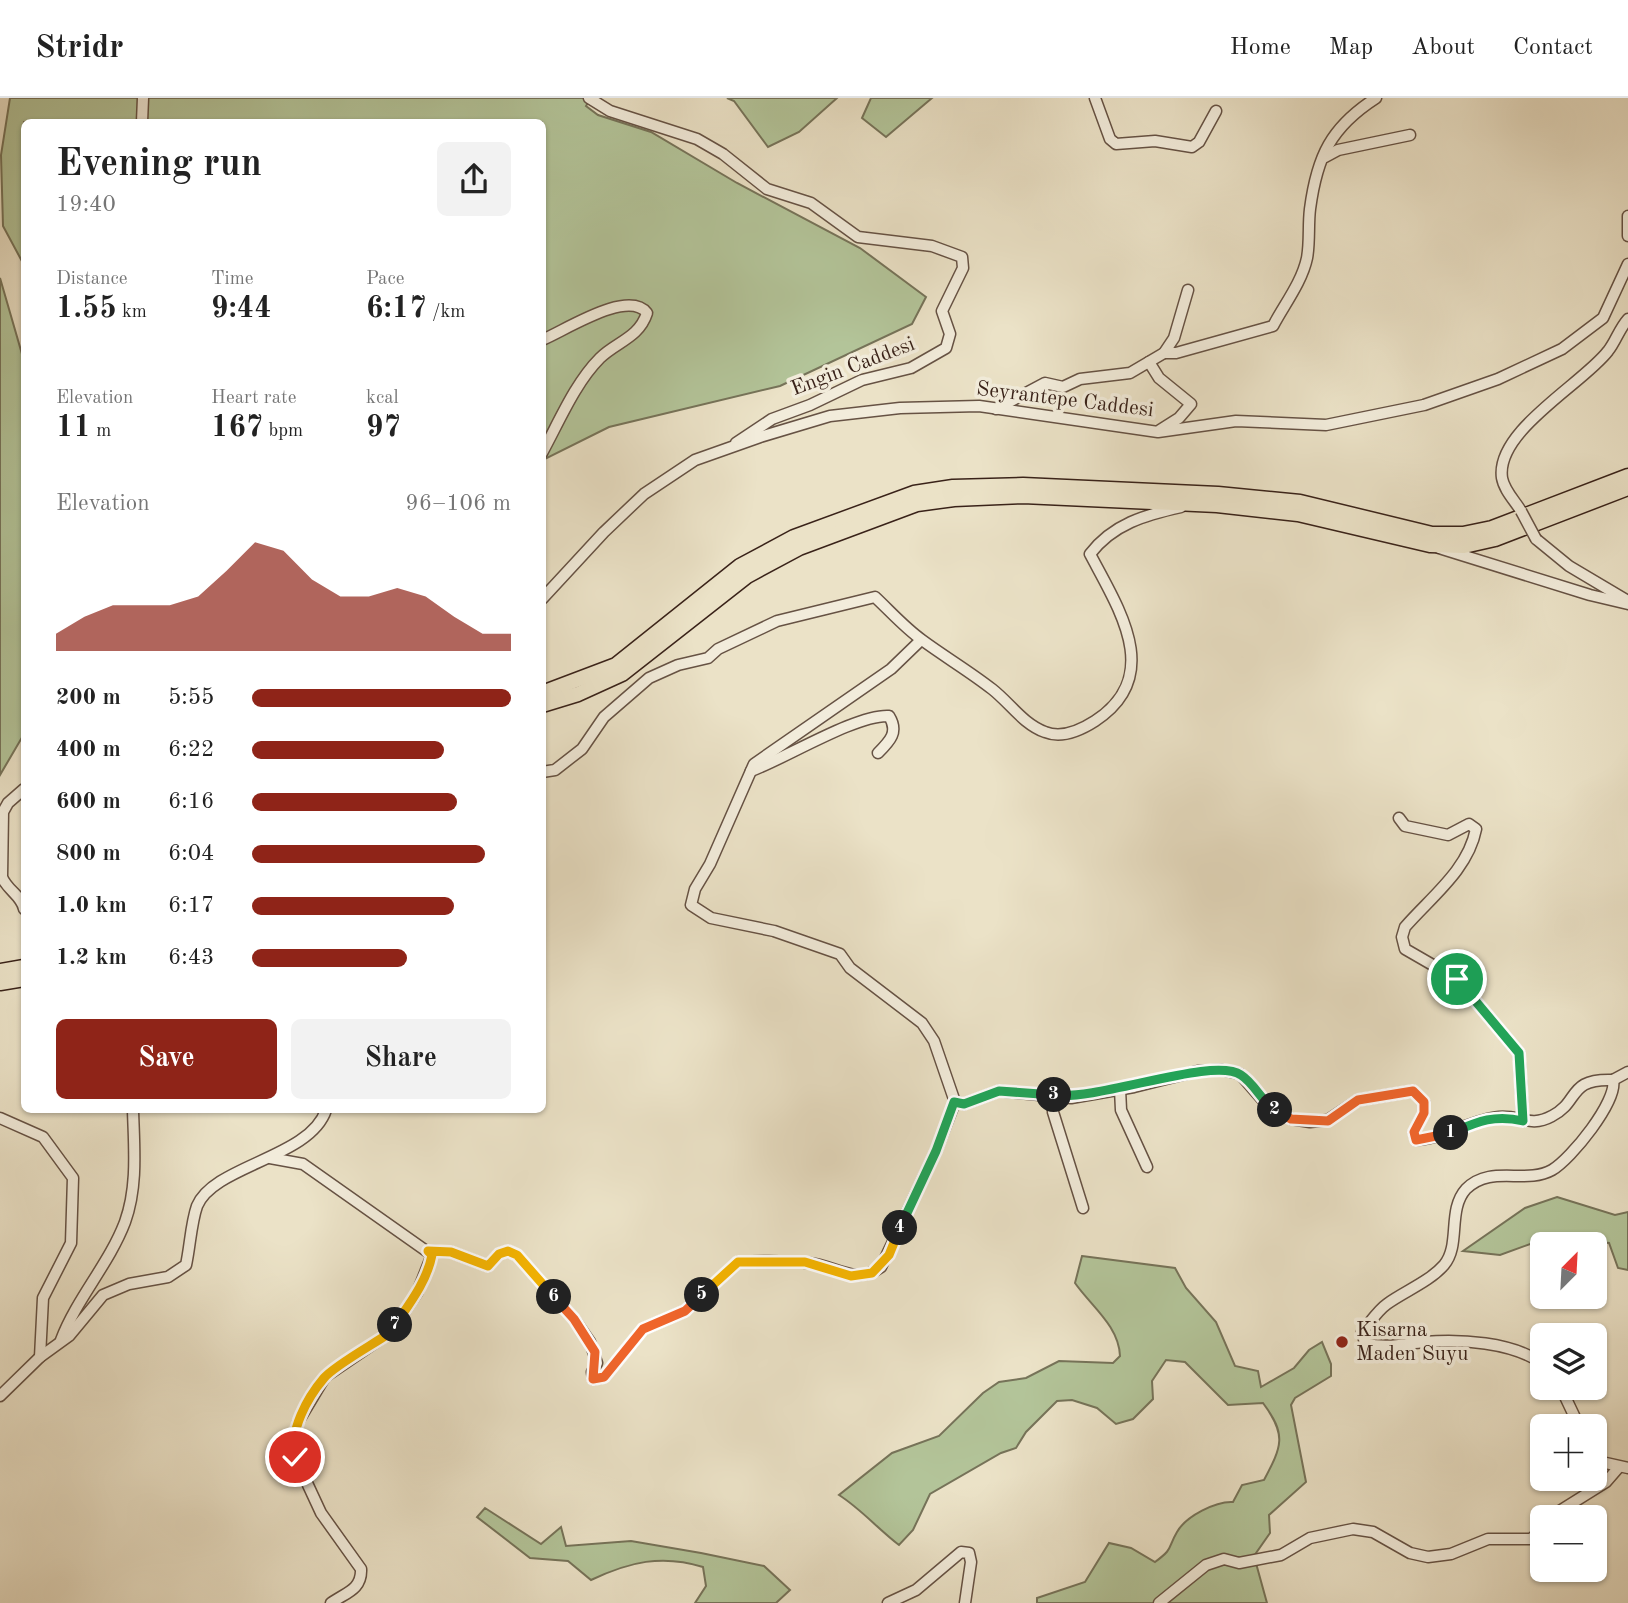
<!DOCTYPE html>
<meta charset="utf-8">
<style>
body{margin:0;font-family:"Old Standard TT",serif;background:#f2f2f2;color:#222;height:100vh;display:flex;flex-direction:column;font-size:26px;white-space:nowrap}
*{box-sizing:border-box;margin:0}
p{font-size:23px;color:#767676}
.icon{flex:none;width:38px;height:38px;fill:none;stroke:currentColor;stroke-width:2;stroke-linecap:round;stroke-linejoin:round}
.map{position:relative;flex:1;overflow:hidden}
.drawer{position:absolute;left:21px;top:21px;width:525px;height:994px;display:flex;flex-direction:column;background:#fff;border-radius:10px;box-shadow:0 2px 5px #0004}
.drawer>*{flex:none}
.needle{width:46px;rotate:24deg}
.fabs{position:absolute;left:1530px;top:1134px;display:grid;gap:14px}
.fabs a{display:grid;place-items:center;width:77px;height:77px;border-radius:10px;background:#fff;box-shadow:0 2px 5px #0004;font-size:35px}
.pin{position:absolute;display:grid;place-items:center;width:60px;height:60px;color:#fff;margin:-30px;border:4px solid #fff;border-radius:50%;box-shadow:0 2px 7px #0007}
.km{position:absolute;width:35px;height:35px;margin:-18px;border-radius:50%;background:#222;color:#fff;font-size:19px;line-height:35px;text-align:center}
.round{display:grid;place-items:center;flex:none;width:74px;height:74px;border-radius:10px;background:#f2f2f2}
.overview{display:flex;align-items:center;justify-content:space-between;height:119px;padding:0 35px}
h1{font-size:38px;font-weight:800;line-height:52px}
.metrics{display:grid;grid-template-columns:repeat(3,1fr);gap:10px;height:119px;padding:7px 35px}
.metrics div{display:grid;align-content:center}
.metrics b{font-size:30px;font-weight:800}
.metrics small{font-size:19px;font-weight:400}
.metrics p{font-size:19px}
.chart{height:196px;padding:14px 35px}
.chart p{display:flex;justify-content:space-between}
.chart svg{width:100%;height:126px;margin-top:7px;fill:#8f2418;opacity:.7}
.primary-button{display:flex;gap:14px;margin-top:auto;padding:14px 35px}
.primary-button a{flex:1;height:80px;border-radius:10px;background:#8f2418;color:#fff;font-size:28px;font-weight:800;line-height:80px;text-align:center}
.primary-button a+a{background:#f2f2f2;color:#222}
ul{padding:0 35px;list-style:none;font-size:23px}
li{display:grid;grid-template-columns:112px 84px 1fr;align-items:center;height:52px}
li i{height:18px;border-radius:9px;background:#8f2418}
header{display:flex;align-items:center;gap:42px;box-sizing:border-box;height:98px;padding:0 35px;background:#fff;border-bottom:2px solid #e0e0e0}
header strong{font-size:33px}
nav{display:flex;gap:38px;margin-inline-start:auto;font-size:24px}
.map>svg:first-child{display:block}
</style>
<header>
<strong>Stridr</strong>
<nav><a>Home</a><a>Map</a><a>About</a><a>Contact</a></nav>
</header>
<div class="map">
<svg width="1628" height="1505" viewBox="0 0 1628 1505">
<rect width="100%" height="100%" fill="#ebe2c7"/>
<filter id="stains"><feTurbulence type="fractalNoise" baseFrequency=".00286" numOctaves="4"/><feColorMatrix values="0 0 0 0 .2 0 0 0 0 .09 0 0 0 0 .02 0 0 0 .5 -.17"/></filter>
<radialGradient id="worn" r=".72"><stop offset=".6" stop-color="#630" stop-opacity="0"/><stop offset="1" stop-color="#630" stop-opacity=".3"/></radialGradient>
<g fill="#b3c499" stroke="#767359" stroke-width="2">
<path d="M 10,0 L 591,0 L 586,8 L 598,17 L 651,34 L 737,85 L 860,150 L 926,199 L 912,226 L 780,288 L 609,329 L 543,362 L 542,24 L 24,24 L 24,167 L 3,128 L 1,57 Z"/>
<path d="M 727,0 L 837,0 L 799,34 L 768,49 L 734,3 Z"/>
<path d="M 871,0 L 932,0 L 886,39 L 862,20 Z"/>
<path d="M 0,180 L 24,263 L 24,636 L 0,677 Z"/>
<path d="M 1557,1099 L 1615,1117 L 1628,1114 L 1628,1172 L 1618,1170 L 1609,1145 L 1563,1140 L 1533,1145 L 1500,1157 L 1463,1153 L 1525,1110 Z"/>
<path d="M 1082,1158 L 1175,1170 L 1186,1190 L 1216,1224 L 1235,1268 L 1258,1273 L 1261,1289 L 1294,1270 L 1309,1252 L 1322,1244 L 1331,1266 L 1331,1278 L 1295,1300 L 1291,1307 L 1306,1384 L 1269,1417 L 1270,1435 L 1254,1458 L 1267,1505 L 1037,1505 L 1037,1500 L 1085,1484 L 1109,1445 L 1131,1450 L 1155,1464 C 1174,1450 1167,1451 1177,1434 C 1186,1418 1216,1403 1233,1404 L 1242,1387 L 1264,1382 C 1282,1348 1287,1337 1263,1305 L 1228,1307 L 1185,1264 L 1166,1262 L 1152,1283 L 1153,1301 L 1133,1321 L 1116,1326 L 1097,1310 L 1072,1302 L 1057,1303 L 1026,1334 L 1016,1350 L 1001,1355 L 930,1396 L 913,1432 L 899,1447 C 878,1431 861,1411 839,1397 L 892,1355 L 939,1338 L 983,1295 L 999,1284 L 1026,1280 L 1059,1263 L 1113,1265 L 1120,1258 C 1119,1228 1091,1208 1075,1185 Z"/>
<path d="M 485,1410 L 541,1446 L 561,1429 L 566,1448 L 631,1443 L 701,1455 L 764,1468 L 790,1492 L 776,1505 L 695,1505 L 706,1488 L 703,1469 C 662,1456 629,1464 591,1482 L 568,1463 L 530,1460 L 477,1419 Z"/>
</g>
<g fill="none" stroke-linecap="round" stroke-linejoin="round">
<defs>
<g id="minor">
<path d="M 589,0 L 610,13 L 697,41 L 723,56 L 767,91 L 811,105 L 858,139 L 932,148 L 962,159 L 963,170 L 942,213 L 950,236 L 946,250 L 911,270 L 862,282 L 810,307 L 772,321 L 736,345"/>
<path d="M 1095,0 L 1110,41 L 1116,46 L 1155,43 L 1192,49 L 1199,44 L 1216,13"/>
<path d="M 142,24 L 143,0"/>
<path d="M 1325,59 L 1338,52 L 1410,37"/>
<path d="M 1628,118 L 1628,138"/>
<path d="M 542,242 C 566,232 628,191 647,215 C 639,240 616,244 600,260 C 575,285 559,324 542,355"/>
<path d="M 1164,255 L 1176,255 L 1273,228 C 1284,207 1302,184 1307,160 C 1310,144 1308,127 1310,111 C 1317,58 1331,29 1376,0"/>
<path d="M 1149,264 L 1159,280 L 1191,306 L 1179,320 L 1160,332"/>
<path d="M 996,311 L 1045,285 L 1063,289 L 1080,281 L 1130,275 L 1164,255 L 1174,240 L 1188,192"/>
<path d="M 1521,413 C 1515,403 1504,392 1502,380 C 1495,333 1584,285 1608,253 C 1616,243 1619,231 1628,221"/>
<path d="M 1536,441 L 1569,468 L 1626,502"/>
<path d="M 1439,450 L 1590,497 L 1628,506"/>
<path d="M 542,501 L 604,434 L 644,396 L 695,362 L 760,339 L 830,318 L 900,310 L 979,308 L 1158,334 L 1236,323 L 1326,327 L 1424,307 L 1498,281 L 1562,251 L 1603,220 L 1628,166"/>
<path d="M 921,542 L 891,571 L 754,666 L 710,766 L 695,791 L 691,807 L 711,820 L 774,833 L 840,856 L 850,870 L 922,925 L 934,943 L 955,1004 L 964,1006 L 999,993 L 1071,1000 L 1134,989 L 1198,973 L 1222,972 L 1240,976 L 1267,1007 L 1291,1021 L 1310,1024 L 1328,1022 L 1358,1002 L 1413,993 L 1424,1004 L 1424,1015 L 1414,1034 L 1416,1042 C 1446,1040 1470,1022 1499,1019 C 1520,1017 1530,1030 1552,1018 C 1580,1004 1567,980 1613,982"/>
<path d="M 751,673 C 786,660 857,616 889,618 C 899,634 890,643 878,655"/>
<path d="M 542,674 L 555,672 L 582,651 L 604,619 L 649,580 L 678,567 L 708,560 L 718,551 L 777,523 L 875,499 C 890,513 905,530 922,542 C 945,559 969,573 992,591 C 1010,605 1023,626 1045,634 C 1062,641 1081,632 1095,623 C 1164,578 1119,511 1090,456 C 1113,426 1145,417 1181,409"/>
<path d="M 24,691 L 8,705 L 3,714 L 2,779 C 7,792 22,798 24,811"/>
<path d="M 1399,720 L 1405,728 L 1448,737 L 1469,726 L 1476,731 C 1468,772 1431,799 1405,829 L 1402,839 L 1405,851 L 1457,881 L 1519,955 L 1523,1023"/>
<path d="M 1613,982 L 1628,974"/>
<path d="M 1120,991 L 1121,1012 L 1147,1069"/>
<path d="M 1053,997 L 1053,1014 L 1083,1110"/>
<path d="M 0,1020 L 43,1039 L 73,1080 L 71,1145 L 43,1200 L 40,1259"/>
<path d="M 270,1060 L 303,1066 L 432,1157 L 417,1195 L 391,1234 L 325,1279 L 298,1324 L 292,1348 L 295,1359 L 321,1415 L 361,1471 C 362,1492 345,1495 331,1505"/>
<path d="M 428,1153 L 451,1154 L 488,1168 L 499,1156 L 508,1153 L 517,1157 L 574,1221 L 590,1244 L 597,1265 L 592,1274 L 593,1281 L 604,1279 L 643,1231 L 685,1213 L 738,1164 C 758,1163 789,1163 809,1165 C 835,1167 855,1188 881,1169 L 936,1053 L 955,1004"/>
<path d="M 61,1242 C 77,1200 109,1166 125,1124 C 138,1088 134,1049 133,1012"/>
<path d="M 1542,1265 C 1511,1244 1461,1241 1424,1244 C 1403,1246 1385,1251 1365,1245 L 1362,1234 C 1370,1225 1377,1213 1387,1206 C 1405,1193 1429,1184 1444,1167 C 1461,1147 1447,1112 1466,1091 C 1491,1066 1525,1087 1552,1072 C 1571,1061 1618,1003 1613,982"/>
<path d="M 1561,1290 L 1579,1328"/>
<path d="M 0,1298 L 40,1259 L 69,1238 L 103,1197 L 129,1186 L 168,1179 L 186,1167 C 190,1149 191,1125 197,1108 C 214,1067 310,1060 326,1012"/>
<path d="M 1594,1358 L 1597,1363 L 1628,1370"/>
<path d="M 1550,1419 L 1606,1384 L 1619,1369"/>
<path d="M 888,1505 L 916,1492 L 961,1454 L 969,1455 L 971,1464 L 965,1505"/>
<path d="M 1159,1505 L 1206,1467 L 1224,1461 L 1239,1465 L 1281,1457 L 1310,1440 L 1353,1431 L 1373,1434 L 1410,1455 L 1428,1459 L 1451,1456 L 1488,1441 L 1531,1441 L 1542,1431"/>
</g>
<g id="major">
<path d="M 542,595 L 616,567 L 740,468 L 794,439 L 914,395 L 953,389 L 1023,387 L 1218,396 L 1300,404 L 1432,436 L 1463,436 L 1492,430 L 1628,378"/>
<path d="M 542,607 L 578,596 L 622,576 L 747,478 L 799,450 L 917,406 L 954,401 L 1023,398 L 1217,407 L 1298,416 L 1430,447 L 1464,448 L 1495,441 L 1628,390"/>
<path d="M 0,873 L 24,869"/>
<path d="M 0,885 L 24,881"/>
</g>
</defs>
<use href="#minor" stroke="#665244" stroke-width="13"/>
<use href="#major" stroke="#392219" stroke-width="17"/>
<use href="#minor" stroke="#f2ecdb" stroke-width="10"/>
<use href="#major" stroke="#ebe2c7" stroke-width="14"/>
<defs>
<path id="minor-bridge" d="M 1521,413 L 1536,441"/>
</defs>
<use href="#minor-bridge" stroke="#665244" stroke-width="13" stroke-linecap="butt"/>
<use href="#minor-bridge" stroke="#f2ecdb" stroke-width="10"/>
</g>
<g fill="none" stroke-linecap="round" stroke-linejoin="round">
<defs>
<path id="split-1" d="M 1451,1035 C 1477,1024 1494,1016 1523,1023 L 1519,955 L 1457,881"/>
<path id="split-2" d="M 1275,1012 L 1291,1021 L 1328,1023 L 1358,1002 L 1413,993 L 1424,1004 L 1424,1015 L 1414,1034 L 1416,1042 L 1451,1035"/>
<path id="split-3" d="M 1054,997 C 1099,1003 1213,958 1241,977 C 1255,986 1261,1003 1275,1012"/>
<path id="split-4" d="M 900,1130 L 936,1053 L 954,1004 L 964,1006 L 999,993 L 1054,997"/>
<path id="split-5" d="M 702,1197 L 738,1164 L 805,1164 L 851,1178 L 872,1175 L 889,1157 L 900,1130"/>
<path id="split-6" d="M 554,1199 L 574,1221 L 595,1254 L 593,1281 L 604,1279 L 643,1231 L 685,1213 L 702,1197"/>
<path id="split-7" d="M 395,1227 C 410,1205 427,1183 432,1157 L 428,1153 L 451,1154 L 488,1168 L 499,1156 L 508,1153 L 517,1157 L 554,1199"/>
<path id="split-8" d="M 295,1359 C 289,1333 307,1300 324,1280 C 335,1267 374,1246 391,1234 L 395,1227"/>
</defs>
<use href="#split-1" stroke="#fff" stroke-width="14"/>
<use href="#split-2" stroke="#fff" stroke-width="14"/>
<use href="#split-3" stroke="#fff" stroke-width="14"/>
<use href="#split-4" stroke="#fff" stroke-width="14"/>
<use href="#split-5" stroke="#fff" stroke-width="14"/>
<use href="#split-6" stroke="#fff" stroke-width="14"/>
<use href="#split-7" stroke="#fff" stroke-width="14"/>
<use href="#split-8" stroke="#fff" stroke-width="14"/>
<use href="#split-1" stroke="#22a559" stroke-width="9"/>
<use href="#split-2" stroke="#f0652b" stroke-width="9"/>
<use href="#split-3" stroke="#22a559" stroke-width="9"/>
<use href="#split-4" stroke="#22a559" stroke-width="9"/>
<use href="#split-5" stroke="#f5b400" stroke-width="9"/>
<use href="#split-6" stroke="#f0652b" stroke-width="9"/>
<use href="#split-7" stroke="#f5b400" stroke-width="9"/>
<use href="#split-8" stroke="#f5b400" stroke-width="9"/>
</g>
<circle fill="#8f2418" stroke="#f2ecdb" stroke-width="2.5" cx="1342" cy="1244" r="7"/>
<g text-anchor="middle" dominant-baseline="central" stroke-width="7" stroke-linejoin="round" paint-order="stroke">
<g font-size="21" fill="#392219" stroke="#f2ecdb">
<text transform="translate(853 269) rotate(-21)">Engin Caddesi</text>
<text transform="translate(1065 302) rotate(7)">Seyrantepe Caddesi</text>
</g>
<g font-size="21" fill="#392219" stroke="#f2ecdb" text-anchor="start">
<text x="1356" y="1232">Kisarna<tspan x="1356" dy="24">Maden Suyu</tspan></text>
</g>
</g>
<rect width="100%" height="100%" filter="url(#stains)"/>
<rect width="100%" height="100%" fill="url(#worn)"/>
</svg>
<div class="fabs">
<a><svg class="needle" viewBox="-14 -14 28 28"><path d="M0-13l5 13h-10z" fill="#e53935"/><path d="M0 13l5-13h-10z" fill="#767676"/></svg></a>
<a><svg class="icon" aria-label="layers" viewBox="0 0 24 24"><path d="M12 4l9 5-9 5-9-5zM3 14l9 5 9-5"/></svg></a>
<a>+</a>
<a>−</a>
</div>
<div class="pin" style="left:1457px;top:881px;background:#1e9e55"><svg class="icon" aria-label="arrive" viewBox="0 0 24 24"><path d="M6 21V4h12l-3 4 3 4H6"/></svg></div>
<div class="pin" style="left:295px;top:1359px;background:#d93025"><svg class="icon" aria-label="check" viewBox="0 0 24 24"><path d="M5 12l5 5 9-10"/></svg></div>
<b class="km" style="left:1451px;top:1035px">1</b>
<b class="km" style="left:1275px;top:1012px">2</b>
<b class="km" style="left:1054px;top:997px">3</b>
<b class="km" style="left:900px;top:1130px">4</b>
<b class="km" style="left:702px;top:1197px">5</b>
<b class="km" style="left:554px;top:1199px">6</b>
<b class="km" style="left:395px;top:1227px">7</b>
<section class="drawer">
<div class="overview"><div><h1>Evening run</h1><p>19:40</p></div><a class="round"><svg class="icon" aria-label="share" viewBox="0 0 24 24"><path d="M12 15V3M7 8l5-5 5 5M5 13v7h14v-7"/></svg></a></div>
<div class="metrics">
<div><p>Distance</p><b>1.55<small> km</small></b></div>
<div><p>Time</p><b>9:44</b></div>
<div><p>Pace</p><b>6:17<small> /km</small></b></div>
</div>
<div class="metrics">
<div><p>Elevation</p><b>11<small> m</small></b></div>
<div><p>Heart rate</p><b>167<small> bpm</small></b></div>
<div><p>kcal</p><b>97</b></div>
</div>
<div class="chart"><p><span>Elevation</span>96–106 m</p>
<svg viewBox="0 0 160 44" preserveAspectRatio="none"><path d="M0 44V38L10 32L20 28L30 28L40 28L50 25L60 16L70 6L80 9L90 19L100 25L110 25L120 22L130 25L140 32L150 38L160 38V44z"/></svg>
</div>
<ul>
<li><b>200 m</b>5:55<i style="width:100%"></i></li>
<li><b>400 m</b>6:22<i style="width:74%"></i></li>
<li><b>600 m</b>6:16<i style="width:79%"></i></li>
<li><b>800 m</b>6:04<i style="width:90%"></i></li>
<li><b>1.0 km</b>6:17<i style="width:78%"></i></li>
<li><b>1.2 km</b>6:43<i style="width:60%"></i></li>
</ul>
<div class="primary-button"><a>Save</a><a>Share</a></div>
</section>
</div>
